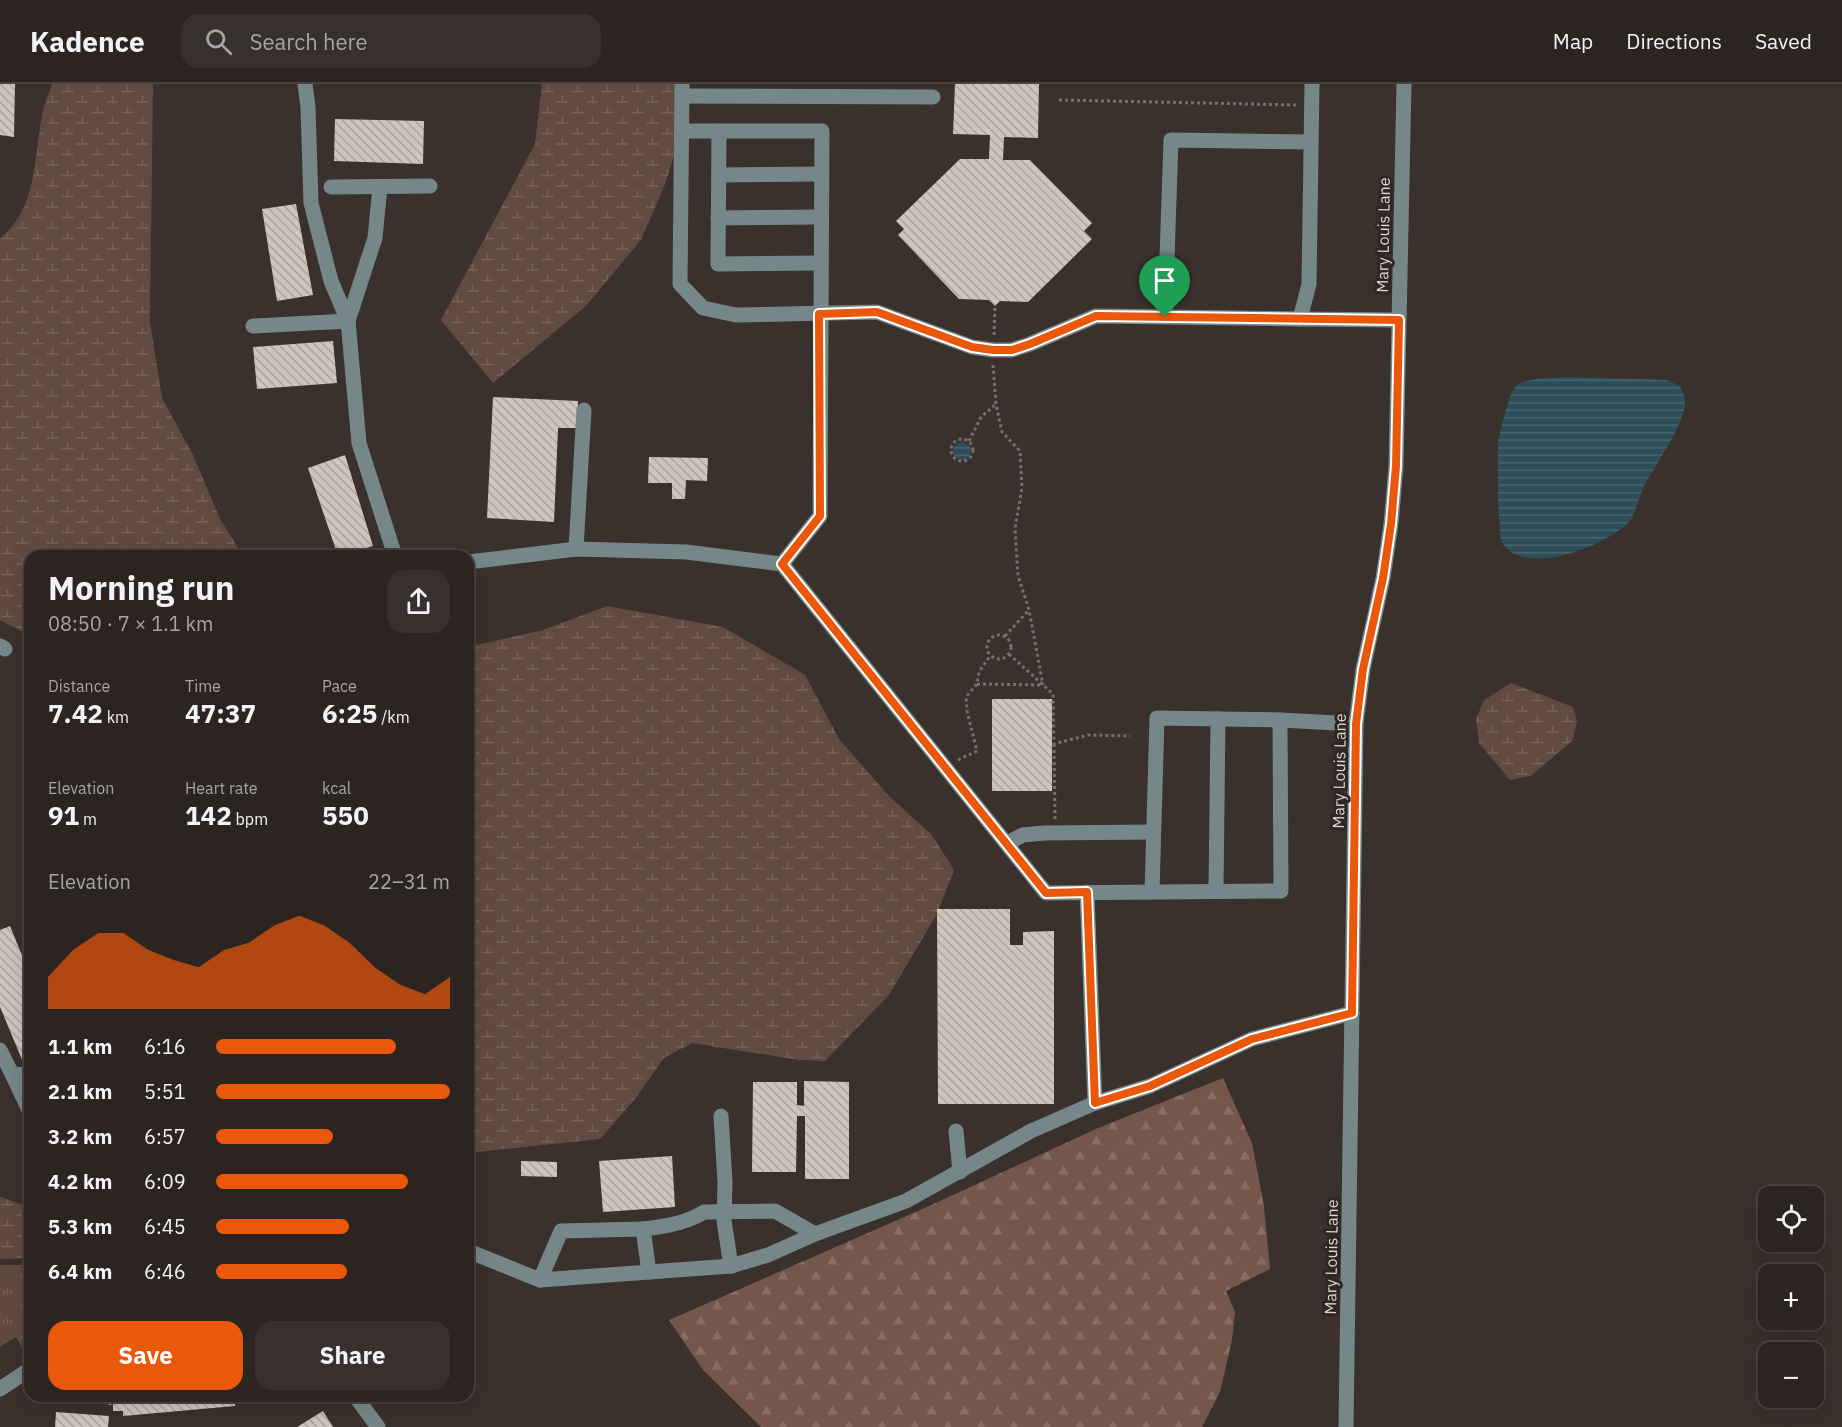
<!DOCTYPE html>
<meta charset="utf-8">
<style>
body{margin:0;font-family:"IBM Plex Sans",sans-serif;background:#38302e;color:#f1f3f6;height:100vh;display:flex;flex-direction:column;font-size:22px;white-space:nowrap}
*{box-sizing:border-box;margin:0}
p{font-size:20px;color:#a6a4a5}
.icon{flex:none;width:33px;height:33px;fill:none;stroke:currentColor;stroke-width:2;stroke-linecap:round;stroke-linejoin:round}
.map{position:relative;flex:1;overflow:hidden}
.panel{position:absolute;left:24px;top:466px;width:450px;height:852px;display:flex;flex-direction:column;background:#2c2421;border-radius:18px;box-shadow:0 6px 24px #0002,0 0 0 2px #48413f}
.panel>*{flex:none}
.controls{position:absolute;left:1758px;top:1102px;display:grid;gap:12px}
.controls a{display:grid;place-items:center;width:66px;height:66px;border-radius:12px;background:#2c2421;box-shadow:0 6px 24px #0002,0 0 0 2px #48413f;font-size:30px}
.pin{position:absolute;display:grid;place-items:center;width:51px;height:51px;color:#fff;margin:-62px -26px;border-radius:50% 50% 50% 0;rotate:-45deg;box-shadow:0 0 6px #0007}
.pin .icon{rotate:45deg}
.round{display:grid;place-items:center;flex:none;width:63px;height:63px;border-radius:18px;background:#38302e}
.head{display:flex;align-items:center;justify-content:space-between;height:102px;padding:0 24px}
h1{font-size:33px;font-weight:800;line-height:45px}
.figures{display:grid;grid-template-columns:repeat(3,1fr);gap:9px;height:102px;padding:6px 24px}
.figures div{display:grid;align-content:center}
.figures b{font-size:26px;font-weight:800}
.figures small{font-size:16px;font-weight:400}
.figures p{font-size:16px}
.chart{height:168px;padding:12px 24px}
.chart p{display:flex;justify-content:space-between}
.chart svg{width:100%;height:108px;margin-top:6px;fill:#ea580c;opacity:.7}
.primary-button{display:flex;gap:12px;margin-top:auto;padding:12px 24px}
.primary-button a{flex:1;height:69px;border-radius:18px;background:#ea580c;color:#fff;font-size:24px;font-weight:800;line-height:69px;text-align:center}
.primary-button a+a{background:#38302e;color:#f1f3f6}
ul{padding:0 24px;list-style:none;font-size:20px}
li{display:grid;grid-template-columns:96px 72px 1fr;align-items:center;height:45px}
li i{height:15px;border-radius:8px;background:#ea580c}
header{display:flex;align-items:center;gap:36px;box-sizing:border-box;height:84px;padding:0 30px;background:#2c2421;border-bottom:2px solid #48413f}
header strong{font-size:28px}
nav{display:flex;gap:33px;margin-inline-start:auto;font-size:21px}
.search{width:420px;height:54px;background:#38302e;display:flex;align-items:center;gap:15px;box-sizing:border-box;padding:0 21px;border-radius:18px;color:#a6a4a5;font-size:22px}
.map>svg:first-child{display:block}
</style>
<header>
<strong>Kadence</strong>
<div class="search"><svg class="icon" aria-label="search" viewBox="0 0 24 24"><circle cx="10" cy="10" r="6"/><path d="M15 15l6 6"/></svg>Search here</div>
<nav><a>Map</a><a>Directions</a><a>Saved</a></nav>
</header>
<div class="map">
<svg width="1842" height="1343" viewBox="0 0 1842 1343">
<defs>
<pattern id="forest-firs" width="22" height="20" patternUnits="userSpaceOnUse" patternTransform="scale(1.5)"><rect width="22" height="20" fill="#74564b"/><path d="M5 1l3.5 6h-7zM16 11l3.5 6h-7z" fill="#876e64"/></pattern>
<pattern id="wetland-marsh" width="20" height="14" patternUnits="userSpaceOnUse" patternTransform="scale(1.5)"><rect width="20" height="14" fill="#614a41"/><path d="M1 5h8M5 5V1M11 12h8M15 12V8" fill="none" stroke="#77635c"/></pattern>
<pattern id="park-tufts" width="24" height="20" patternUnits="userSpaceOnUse" patternTransform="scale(1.5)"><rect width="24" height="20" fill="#614a41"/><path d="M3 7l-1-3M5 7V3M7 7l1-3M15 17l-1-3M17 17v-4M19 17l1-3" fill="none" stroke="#77635c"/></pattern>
<pattern id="water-rules" width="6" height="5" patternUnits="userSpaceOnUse" patternTransform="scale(1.5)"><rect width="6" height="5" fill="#2c4d59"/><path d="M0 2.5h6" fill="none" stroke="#4a6670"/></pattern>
<pattern id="building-back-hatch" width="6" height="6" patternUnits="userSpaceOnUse" patternTransform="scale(1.5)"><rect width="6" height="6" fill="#cfc5bd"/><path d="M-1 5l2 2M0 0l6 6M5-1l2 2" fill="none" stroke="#aca49e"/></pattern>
</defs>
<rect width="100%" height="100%" fill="#3a302c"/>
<path fill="url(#forest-firs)" d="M 1223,994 L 1252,1059 L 1264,1122 L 1270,1185 L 1226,1207 L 1235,1228 L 1232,1256 L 1220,1308 L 1202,1343 L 761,1343 L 703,1286 L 669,1236 L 927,1123 L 1098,1044 Z"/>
<g fill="url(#wetland-marsh)">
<path d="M 52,0 L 153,0 L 150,238 L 162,314 L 193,371 L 220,435 L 243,472 L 30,472 L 30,556 L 23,548 L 0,536 L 0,154 C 37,126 34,73 42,31 C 44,20 49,10 52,0 Z"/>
<path d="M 542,0 L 677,0 L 677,62 L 664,103 L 641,156 L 586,222 L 493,299 L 441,236 L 535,60 Z"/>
<path d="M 607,522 L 723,543 L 805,591 L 839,655 L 889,712 L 932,751 L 954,786 L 937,830 L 889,911 L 825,977 L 799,976 L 692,959 L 664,974 L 635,1015 L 600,1055 L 468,1069 L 468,563 L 543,546 Z"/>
<path d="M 1511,599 L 1573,623 L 1577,637 L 1573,656 L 1531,692 L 1510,696 L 1479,659 L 1476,635 L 1484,616 Z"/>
<path d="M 0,1113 L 30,1123 L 30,1174 L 0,1175 Z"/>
</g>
<path fill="url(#park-tufts)" d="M 0,1181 L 30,1181 L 30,1261 L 23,1265 L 16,1253 L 0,1263 Z"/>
<g fill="url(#water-rules)">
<path d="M 1568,293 L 1667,296 L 1680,302 C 1682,306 1684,311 1685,315 C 1688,335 1655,382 1645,400 C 1639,411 1636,430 1629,438 C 1607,461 1525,495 1502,459 C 1498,453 1497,371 1498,359 C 1499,351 1510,307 1515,303 C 1525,293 1554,294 1568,293 Z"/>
<circle cx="962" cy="367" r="9"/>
</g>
<g fill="url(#building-back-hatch)">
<path d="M 0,0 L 15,0 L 14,53 L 0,51 Z"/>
<path d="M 955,0 L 1039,0 L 1038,54 L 1004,53 L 1003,76 L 1030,76 L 1092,139 L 1084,147 L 1092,155 L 1028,218 L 1000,217 L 995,222 L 989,216 L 959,215 L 898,151 L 904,145 L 896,137 L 960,75 L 989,75 L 990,51 L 953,50 Z"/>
<path d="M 335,35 L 424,37 L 423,80 L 334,77 Z"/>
<path d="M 296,120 L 313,211 L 277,217 L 262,125 Z"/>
<path d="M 333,257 L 337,299 L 257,305 L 253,263 Z"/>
<path d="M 493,313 L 578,317 L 577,344 L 558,344 L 554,438 L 487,434 Z"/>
<path d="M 345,371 L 373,462 L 338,472 L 308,384 Z"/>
<path d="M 649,373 L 708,374 L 707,397 L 686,396 L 685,415 L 672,415 L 672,399 L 648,399 Z"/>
<rect x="992" y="615" width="60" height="92"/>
<path d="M 937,825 L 1010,825 L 1010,861 L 1023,861 L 1023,848 L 1054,847 L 1054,1020 L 938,1020 Z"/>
<path d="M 10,842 L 30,891 L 30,975 L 23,978 L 0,923 L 0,846 Z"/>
<path d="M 804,997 L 849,998 L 849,1095 L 805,1095 L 805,1032 L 797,1032 L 796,1088 L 752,1088 L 753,998 L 797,998 L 797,1021 L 804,1022 Z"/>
<path d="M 672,1072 L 675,1123 L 603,1128 L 599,1077 Z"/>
<path d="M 521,1077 L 557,1078 L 557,1093 L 521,1092 Z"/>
<path d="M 108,1312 L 244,1312 L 244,1317 L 235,1318 L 235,1322 L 123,1332 L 123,1327 L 113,1327 L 113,1320 L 109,1321 Z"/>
<path d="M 323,1327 L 333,1343 L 297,1343 Z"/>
<path d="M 56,1328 L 109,1332 L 108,1343 L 55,1343 Z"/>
</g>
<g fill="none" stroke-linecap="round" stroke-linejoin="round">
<g stroke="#786f6c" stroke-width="3" stroke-dasharray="3 3" stroke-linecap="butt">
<path d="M 1059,16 L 1298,21"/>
<path d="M 994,251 L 995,222"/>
<path d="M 993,281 L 996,320 L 1002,348 L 1020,367 L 1022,404 L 1015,444 L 1018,492 L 1029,526 L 1043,601"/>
<circle cx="962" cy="366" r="11"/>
<path d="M 969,357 L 981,333 L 996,320"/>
<circle cx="999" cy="563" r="12"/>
<path d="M 1005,552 L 1029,526"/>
<path d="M 1009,570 L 1053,610 L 1054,660 L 1088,651 L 1130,652"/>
<path d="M 977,600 L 1041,601"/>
<path d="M 1054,660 L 1055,736"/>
<path d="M 958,676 L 977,667 L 967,627 L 966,613 L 977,600 L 979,588 L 990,572"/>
</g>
<g stroke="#768789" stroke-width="15">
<path d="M 305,0 L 308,23 L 311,119 L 331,197 L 348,237 L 359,359 L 395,472"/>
<path d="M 682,0 L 680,200 L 703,224 L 736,231 L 877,228 L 972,263 L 993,266 L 1012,266 L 1030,260 L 1096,232 L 1300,235 L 1309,200 L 1312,0"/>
<path d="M 682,12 L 933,13"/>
<path d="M 682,47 L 822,47 L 820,432 L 782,480"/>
<path d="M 719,47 L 718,180 L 820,179"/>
<path d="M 719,91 L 821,90"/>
<path d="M 331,103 L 430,102"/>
<path d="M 718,134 L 821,133"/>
<path d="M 1165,233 L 1171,56 L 1311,58"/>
<path d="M 1300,235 L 1399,236"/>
<path d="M 253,242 L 348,237 L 375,154 L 380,103"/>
<path d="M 576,465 L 584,326"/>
<path d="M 468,478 L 576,465 L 686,468 L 782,480 L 1046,809 L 1281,807 L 1280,636 L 1356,640"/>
<path d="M 0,562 L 5,565"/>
<path d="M 1007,759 L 1023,751 L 1044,749 L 1153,748"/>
<path d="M 1216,807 L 1218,635"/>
<path d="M 1087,808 L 1095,1019"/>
<path d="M 1152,808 L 1157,634 L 1280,636"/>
<path d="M 0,966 L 12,990 L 30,991"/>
<path d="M 12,990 L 30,1028"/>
<path d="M 721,1032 L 725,1098 L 724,1137 L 731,1182"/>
<path d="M 956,1047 L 960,1088"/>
<path d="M 468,1167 L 540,1196 L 731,1182 L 768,1171 L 815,1150 L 906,1117 L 1031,1047 L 1095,1019 L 1150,1002 L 1252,955 L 1352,929"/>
<path d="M 649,1188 L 643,1145 C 663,1143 687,1139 704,1128 L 775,1127 L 815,1150"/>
<path d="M 540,1196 L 561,1147 L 643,1145"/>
<path d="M 0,1305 L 30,1285"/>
<path d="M 355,1312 L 378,1343"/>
<path d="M 1346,1343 L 1356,640 L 1363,585 L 1383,494 L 1391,440 L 1396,382 L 1404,0"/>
</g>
</g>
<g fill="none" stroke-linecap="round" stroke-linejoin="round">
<defs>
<path id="route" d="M 877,228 L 972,263 L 993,266 L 1012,266 L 1030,260 L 1096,232 L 1399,236 L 1396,382 L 1391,440 L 1383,494 L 1363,585 L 1356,640 L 1352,929 L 1252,955 L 1150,1002 L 1095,1019 L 1087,808 L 1046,809 L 782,480 L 820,432 L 819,230 Z"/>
</defs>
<use href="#route" stroke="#fff" stroke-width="12"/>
<use href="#route" stroke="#ea580c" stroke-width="8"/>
</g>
<g text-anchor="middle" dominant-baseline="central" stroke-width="6" stroke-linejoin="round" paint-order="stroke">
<g font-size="16" fill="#dcd6d4" stroke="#302623">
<text transform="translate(1383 151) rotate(-89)">Mary Louis Lane</text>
<text transform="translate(1339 687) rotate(-89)">Mary Louis Lane</text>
<text transform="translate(1331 1173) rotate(-89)">Mary Louis Lane</text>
</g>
</g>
</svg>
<div class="controls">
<a><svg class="icon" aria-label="locate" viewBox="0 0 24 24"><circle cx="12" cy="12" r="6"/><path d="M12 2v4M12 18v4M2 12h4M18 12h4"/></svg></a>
<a>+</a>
<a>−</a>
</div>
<div class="pin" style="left:1165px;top:233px;background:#1e9e55"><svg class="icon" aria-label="arrive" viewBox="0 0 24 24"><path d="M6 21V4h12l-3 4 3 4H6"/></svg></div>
<section class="panel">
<div class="head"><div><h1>Morning run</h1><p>08:50 · 7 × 1.1 km</p></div><a class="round"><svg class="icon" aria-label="share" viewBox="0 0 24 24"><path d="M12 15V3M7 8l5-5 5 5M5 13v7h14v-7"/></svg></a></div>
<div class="figures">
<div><p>Distance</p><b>7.42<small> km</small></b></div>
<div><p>Time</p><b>47:37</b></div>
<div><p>Pace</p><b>6:25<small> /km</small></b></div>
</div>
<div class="figures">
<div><p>Elevation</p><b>91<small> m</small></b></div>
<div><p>Heart rate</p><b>142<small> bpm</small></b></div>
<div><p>kcal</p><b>550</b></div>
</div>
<div class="chart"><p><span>Elevation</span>22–31 m</p>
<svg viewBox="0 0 160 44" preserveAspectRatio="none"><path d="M0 44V31L10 20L20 13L30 13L40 20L50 24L60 27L70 20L80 17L90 10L100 6L110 10L120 17L130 27L140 34L150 38L160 31V44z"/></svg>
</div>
<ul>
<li><b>1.1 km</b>6:16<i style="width:77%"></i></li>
<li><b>2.1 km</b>5:51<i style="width:100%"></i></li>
<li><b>3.2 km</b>6:57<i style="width:50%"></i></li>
<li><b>4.2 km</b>6:09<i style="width:82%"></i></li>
<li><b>5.3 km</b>6:45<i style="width:57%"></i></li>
<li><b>6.4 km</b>6:46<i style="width:56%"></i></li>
</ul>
<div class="primary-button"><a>Save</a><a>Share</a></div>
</section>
</div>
